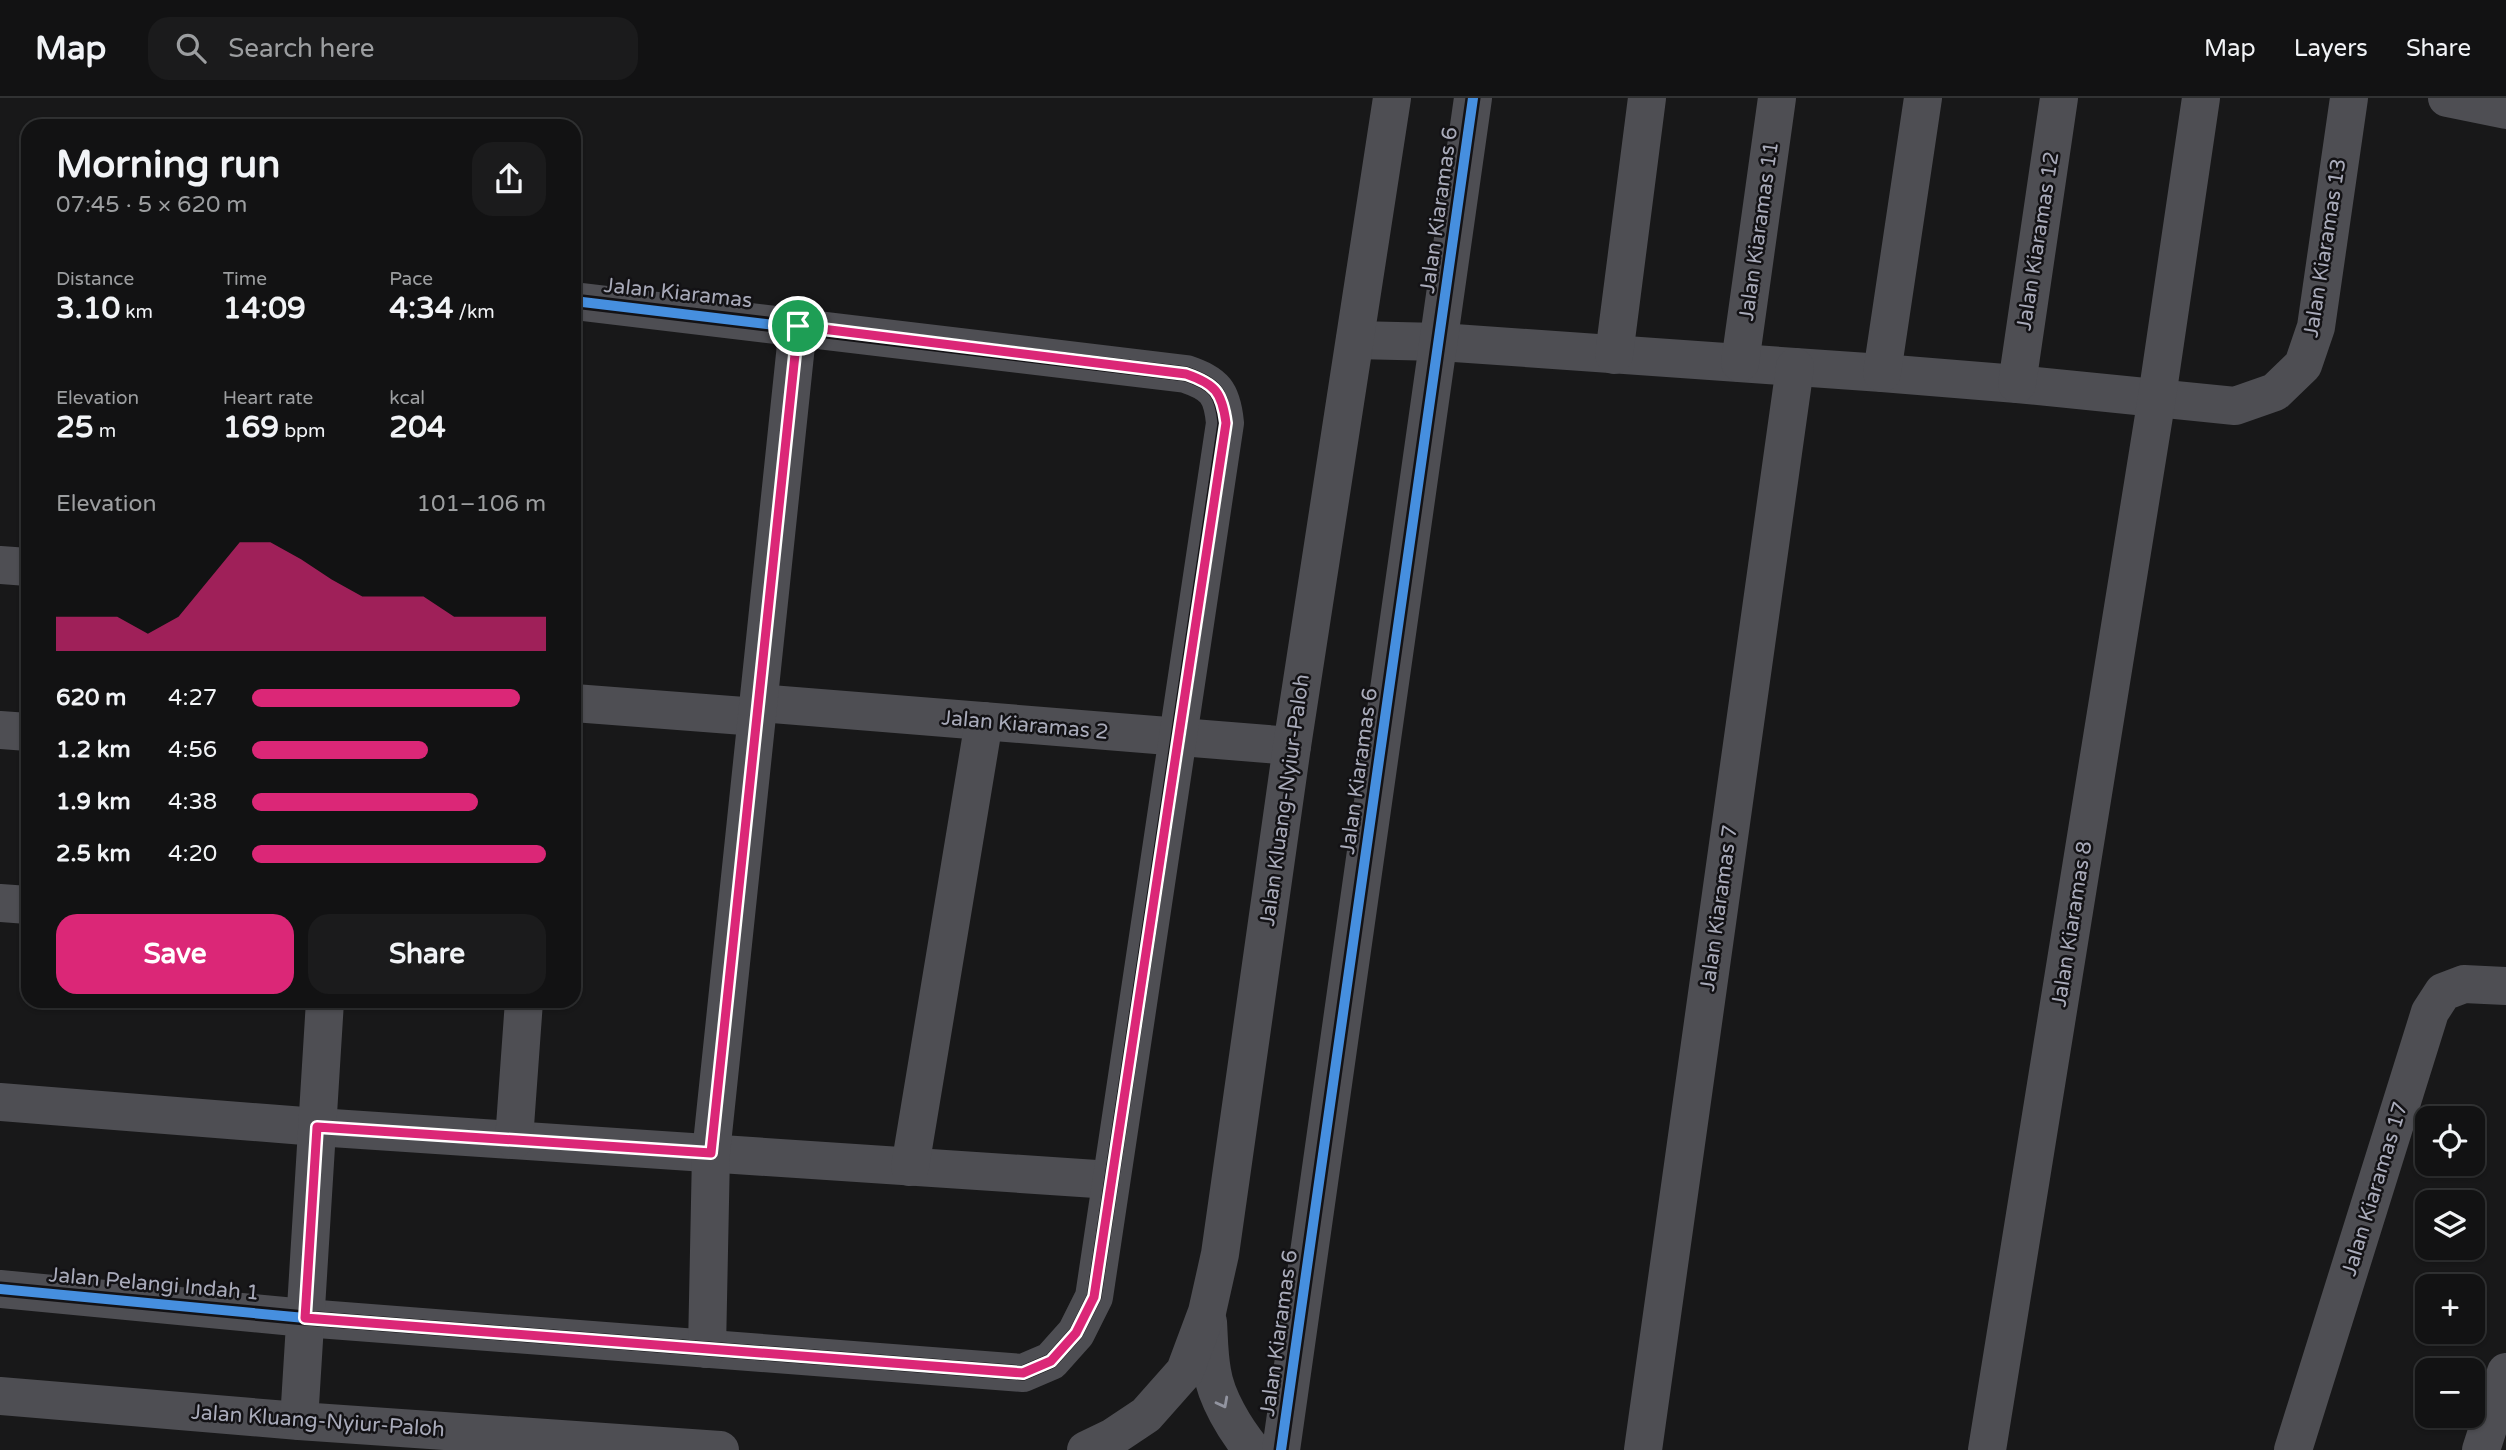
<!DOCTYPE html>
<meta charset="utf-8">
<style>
body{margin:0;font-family:"Varela Round",sans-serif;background:#1b1b1c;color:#f1f3f6;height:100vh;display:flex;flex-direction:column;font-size:26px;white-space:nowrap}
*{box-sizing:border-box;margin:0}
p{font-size:23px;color:#9c9ea0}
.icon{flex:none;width:38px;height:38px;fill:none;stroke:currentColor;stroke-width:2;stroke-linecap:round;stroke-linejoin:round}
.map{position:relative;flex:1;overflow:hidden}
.sheet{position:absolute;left:21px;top:21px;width:560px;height:889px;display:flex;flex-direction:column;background:#121213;border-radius:21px;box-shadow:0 2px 5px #0004,0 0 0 2px #313233}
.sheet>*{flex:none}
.fabs{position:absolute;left:2415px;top:1008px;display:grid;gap:14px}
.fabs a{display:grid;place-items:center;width:70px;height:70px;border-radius:14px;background:#121213;box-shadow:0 2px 5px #0004,0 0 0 2px #313233;font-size:35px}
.pin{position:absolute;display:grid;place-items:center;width:60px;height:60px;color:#fff;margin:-30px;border:4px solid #fff;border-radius:50%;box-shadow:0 2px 7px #0007}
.round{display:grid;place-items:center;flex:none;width:74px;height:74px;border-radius:21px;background:#1b1b1c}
.head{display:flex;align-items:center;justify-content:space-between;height:119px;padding:0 35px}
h1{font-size:38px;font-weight:700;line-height:52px}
.figures{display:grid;grid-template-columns:repeat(3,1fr);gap:10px;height:119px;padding:7px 35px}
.figures div{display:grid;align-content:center}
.figures b{font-size:30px;font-weight:700}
.figures small{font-size:19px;font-weight:400}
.figures p{font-size:19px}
.chart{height:196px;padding:14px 35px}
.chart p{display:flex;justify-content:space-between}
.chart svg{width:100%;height:126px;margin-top:7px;fill:#db2777;opacity:.7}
.primary-button{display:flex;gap:14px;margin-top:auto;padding:14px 35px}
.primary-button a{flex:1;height:80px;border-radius:21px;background:#db2777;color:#fff;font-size:28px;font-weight:700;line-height:80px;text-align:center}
.primary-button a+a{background:#1b1b1c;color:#f1f3f6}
ul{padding:0 35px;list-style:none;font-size:23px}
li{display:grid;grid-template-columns:112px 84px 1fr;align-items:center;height:52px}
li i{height:18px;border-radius:9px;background:#db2777}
header{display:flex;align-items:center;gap:42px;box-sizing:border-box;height:98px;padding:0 35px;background:#121213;border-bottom:2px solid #313233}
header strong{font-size:33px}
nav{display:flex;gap:38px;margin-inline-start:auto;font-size:24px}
.search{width:490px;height:63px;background:#1b1b1c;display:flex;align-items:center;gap:18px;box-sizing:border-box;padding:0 24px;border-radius:21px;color:#9c9ea0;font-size:26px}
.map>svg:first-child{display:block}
</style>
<header>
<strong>Map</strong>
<div class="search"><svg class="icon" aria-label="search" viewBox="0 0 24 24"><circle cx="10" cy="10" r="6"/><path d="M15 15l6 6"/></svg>Search here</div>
<nav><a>Map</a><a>Layers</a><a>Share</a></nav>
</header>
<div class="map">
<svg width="2506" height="1352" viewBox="0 0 2506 1352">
<rect width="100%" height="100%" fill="#181819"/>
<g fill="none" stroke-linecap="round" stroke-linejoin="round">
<g stroke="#4e4e53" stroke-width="38">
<path d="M 2447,0 L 2506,12"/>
<path d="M 1355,242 L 1440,244 L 1882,275 L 2017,286 L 2235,308 L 2275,294 L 2303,267 L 2316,229 L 2349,0"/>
<path d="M 1614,257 L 1647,0"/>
<path d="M 1740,265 L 1777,0"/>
<path d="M 1882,275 L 1923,0"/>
<path d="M 2017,286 L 2059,0"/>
<path d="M 0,467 L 28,469"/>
<path d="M 574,605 L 757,619"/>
<path d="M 759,605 L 1292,648"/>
<path d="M 0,632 L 28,634"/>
<path d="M 0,805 L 28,807"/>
<path d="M 0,1004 L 317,1029 L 1111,1082"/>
<path d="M 514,1042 L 524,903"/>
<path d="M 910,1069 L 984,623"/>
<path d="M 0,1191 L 305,1220 L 1023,1275 L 1051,1263 L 1076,1235 L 1094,1199 L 1225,325 C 1222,294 1215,286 1186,276 L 574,203"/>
<path d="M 1208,1224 C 1209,1240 1209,1257 1212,1273 C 1216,1300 1235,1331 1252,1352"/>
<path d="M 707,1251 L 711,1055 L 798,228"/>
<path d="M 0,1298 L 299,1323 L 720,1352"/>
<path d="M 299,1323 L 325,903"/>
<path d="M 1086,1352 L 1113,1339 L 1146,1317 L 1185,1273 L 1207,1214 L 1220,1156 L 1292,648 L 1392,0"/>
<path d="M 1281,1352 L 1473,0"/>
<path d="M 1643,1352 L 1795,269"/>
<path d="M 1987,1352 L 2157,299 L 2201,0"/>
<path d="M 2293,1352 L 2430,914 L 2443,894 L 2464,886 L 2506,888"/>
<path d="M 2481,1352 L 2506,1274"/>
</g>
<defs>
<g id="cycleway">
<path d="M 0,1191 L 305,1220 L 1023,1275 L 1051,1263 L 1076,1235 L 1094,1199 L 1225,325 C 1222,294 1215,286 1186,276 L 574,203"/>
<path d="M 1281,1352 L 1473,0"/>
</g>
</defs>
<use href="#cycleway" stroke="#131215" stroke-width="15"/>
<use href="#cycleway" stroke="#468fdf" stroke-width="10"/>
</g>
<defs><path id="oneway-chevron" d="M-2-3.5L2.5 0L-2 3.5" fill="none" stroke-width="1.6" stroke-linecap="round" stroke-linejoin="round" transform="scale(1.75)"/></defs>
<use stroke="#9294a0" href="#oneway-chevron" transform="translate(1223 1305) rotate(62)"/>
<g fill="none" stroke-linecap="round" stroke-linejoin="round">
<defs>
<path id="route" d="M 798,228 L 1186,276 C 1215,286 1222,294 1226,325 L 1094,1199 L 1076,1235 L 1051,1263 L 1023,1275 L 305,1220 L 317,1029 L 711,1055 Z"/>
</defs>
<use href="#route" stroke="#fff" stroke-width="14"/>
<use href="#route" stroke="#db2777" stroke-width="9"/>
</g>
<g text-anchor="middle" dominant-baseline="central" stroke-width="5" stroke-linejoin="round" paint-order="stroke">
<g font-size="21" fill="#a9abba" stroke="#131215">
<text transform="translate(1439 112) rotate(-82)">Jalan Kiaramas 6</text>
<text transform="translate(1759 133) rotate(-82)">Jalan Kiaramas 11</text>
<text transform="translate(2038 143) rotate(-81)">Jalan Kiaramas 12</text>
<text transform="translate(2325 150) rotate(-81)">Jalan Kiaramas 13</text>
<text transform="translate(678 195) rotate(6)">Jalan Kiaramas</text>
<text transform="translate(1025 627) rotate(5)">Jalan Kiaramas 2</text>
<text transform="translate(1359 673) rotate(-82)">Jalan Kiaramas 6</text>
<text transform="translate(1285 702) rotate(-82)">Jalan Kluang-Nyiur-Paloh</text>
<text transform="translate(1719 810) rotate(-82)">Jalan Kiaramas 7</text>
<text transform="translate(2072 826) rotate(-81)">Jalan Kiaramas 8</text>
<text transform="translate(2375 1091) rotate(-73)">Jalan Kiaramas 17</text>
<text transform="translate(154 1186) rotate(5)">Jalan Pelangi Indah 1</text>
<text transform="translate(1279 1235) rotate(-82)">Jalan Kiaramas 6</text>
<text transform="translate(318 1323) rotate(4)">Jalan Kluang-Nyiur-Paloh</text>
</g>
</g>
</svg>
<div class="fabs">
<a><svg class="icon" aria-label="locate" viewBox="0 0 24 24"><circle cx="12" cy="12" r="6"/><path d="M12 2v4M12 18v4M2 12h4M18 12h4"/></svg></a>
<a><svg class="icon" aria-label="layers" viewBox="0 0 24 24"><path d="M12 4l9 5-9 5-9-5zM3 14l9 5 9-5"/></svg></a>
<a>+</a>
<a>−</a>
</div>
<div class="pin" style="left:798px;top:228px;background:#1e9e55"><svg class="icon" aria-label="arrive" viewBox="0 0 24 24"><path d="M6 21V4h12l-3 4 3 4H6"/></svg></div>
<section class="sheet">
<div class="head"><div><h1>Morning run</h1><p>07:45 · 5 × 620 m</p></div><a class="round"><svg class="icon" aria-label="share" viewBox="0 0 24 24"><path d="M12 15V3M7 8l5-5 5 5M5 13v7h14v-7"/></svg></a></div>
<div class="figures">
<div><p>Distance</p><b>3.10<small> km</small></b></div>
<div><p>Time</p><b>14:09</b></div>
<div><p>Pace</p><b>4:34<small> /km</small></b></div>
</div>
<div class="figures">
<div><p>Elevation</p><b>25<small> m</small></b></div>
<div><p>Heart rate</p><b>169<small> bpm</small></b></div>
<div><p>kcal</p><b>204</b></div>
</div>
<div class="chart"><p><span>Elevation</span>101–106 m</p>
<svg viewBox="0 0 160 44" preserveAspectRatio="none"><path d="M0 44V32L10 32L20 32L30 38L40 32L50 19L60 6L70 6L80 12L90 19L100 25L110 25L120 25L130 32L140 32L150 32L160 32V44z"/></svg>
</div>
<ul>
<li><b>620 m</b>4:27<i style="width:91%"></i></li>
<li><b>1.2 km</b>4:56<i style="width:60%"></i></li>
<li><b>1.9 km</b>4:38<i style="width:77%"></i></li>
<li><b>2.5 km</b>4:20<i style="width:100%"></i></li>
</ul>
<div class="primary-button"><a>Save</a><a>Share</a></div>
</section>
</div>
